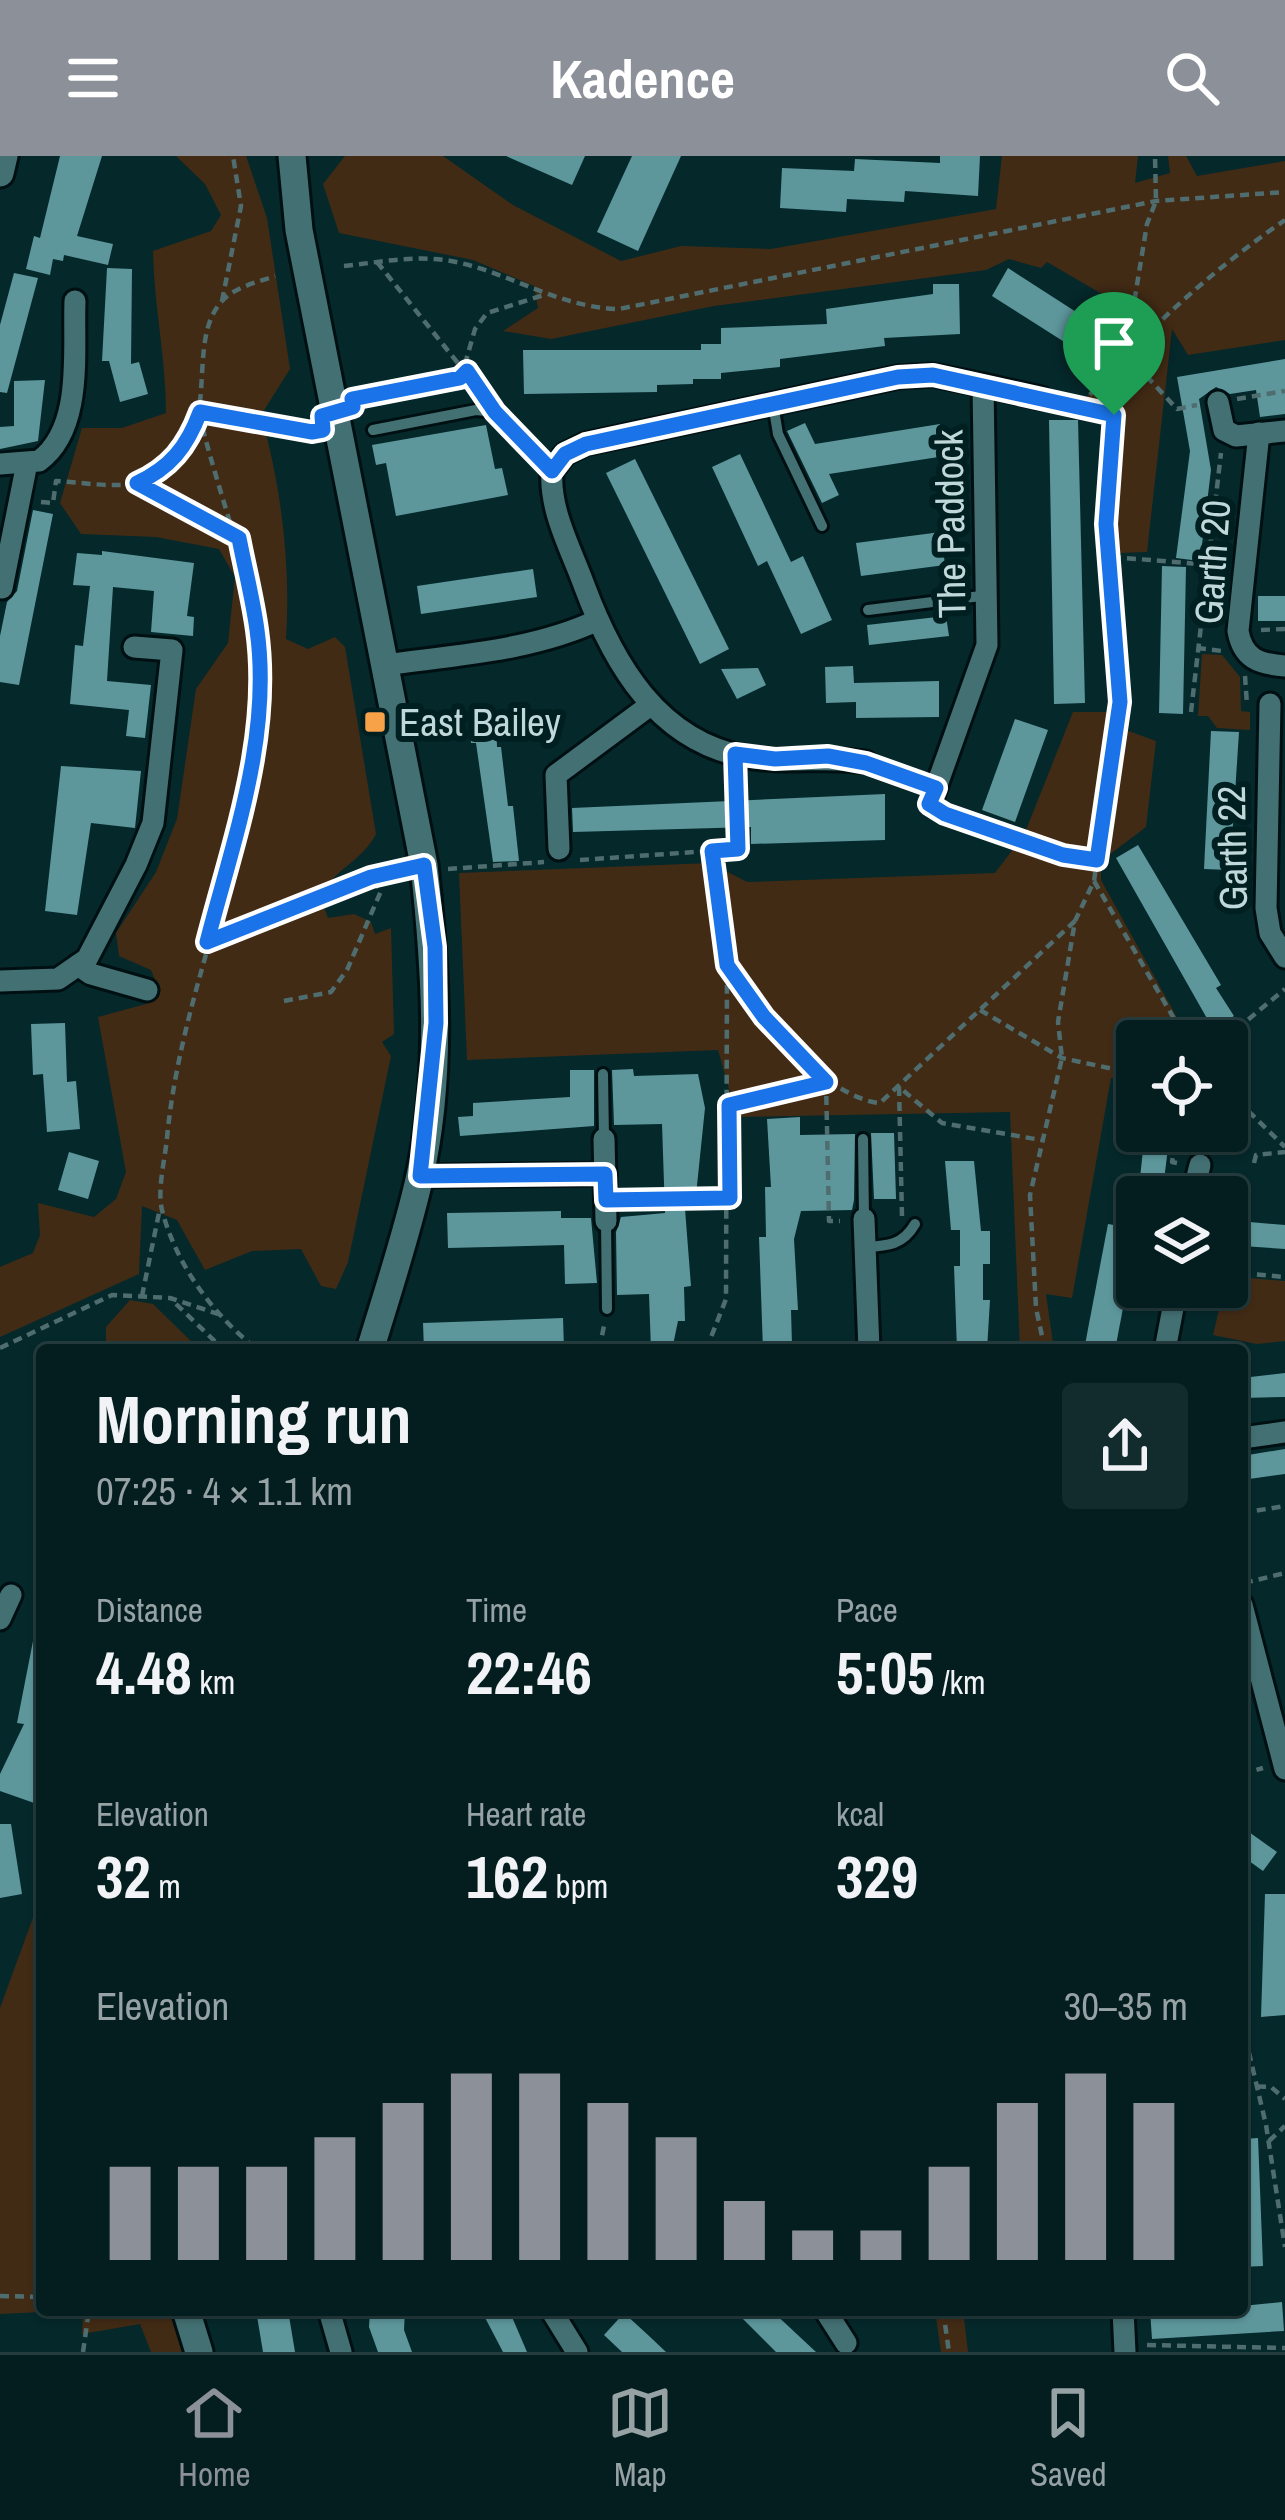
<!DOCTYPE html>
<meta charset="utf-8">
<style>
body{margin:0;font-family:"Archivo Narrow",sans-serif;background:#122b2d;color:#f1f3f6;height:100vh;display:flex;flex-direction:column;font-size:45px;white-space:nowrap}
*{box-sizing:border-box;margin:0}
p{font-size:39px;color:#97a2a5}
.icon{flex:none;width:66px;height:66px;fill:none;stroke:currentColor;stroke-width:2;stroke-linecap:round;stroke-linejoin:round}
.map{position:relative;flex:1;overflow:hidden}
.details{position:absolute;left:36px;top:1188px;width:1212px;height:972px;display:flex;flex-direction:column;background:#041e20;border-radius:12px;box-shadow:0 3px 9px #0004,0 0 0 3px #253c3e}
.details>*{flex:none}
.tools{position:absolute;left:1116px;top:864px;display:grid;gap:24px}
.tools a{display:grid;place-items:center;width:132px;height:132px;border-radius:12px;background:#041e20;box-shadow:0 3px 9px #0004,0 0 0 3px #253c3e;font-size:60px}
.pin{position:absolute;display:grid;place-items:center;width:102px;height:102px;color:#fff;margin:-123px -51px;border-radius:50% 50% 50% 0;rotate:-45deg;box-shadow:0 0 12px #0007}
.pin .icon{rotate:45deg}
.round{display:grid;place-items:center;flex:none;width:126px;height:126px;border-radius:12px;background:#122b2d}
.headline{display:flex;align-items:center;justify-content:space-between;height:204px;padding:0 60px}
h1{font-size:66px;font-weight:700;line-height:90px}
.metrics{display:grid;grid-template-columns:repeat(3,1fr);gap:18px;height:204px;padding:12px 60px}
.metrics div{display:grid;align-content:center}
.metrics b{font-size:60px;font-weight:700}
.metrics small{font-size:33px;font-weight:400}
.metrics p{font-size:33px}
.chart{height:336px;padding:24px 60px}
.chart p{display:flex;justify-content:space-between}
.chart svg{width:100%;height:216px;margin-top:12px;stroke:#8c9099;stroke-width:6}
header{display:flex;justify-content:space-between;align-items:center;height:156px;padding:0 60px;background:#8c9099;color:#fff;font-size:54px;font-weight:700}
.tabs{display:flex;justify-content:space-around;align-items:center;height:168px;border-top:3px solid #253c3e;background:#041e20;font-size:33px;color:#97a2a5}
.tabs a{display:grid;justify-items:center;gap:6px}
.tabs .current{color:#8c9099}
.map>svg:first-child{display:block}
</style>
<header><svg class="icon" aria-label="menu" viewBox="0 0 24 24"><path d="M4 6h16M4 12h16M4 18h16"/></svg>Kadence<svg class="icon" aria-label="search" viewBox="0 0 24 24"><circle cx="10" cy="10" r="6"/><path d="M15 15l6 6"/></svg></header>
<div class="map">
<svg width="1285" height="2196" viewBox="0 0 1285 2196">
<rect width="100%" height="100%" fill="#05282b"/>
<g fill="#422b15">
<path d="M 176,0 L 246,0 L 267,62 L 290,213 L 261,259 C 281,330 291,408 286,483 L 308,493 L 335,481 L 345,491 L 376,678 C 361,707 334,712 320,741 L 328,762 L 354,758 L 371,766 L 375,778 L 391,772 L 394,878 L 382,886 L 391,900 L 348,1106 L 336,1133 L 321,1130 L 301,1093 L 252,1095 L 205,1114 L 177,1064 L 142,1050 L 139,1118 L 0,1181 L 0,1111 L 33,1097 L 40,1079 L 38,1047 L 94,1061 L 116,1043 L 126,1016 L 98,861 L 146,848 L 159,835 L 151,814 L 119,800 L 116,777 L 156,716 L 177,663 L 196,533 L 228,487 L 235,421 L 219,393 L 156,381 L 81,378 L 60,347 L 82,272 L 122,272 L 166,257 C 166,203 154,150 153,95 L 211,75 L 221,59 L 205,28 Z"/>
<path d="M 345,0 L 443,0 L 513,49 L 621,105 L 681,90 L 771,93 L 996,53 L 1002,0 L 1138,0 L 1135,27 L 1170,17 L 1168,0 L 1186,0 L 1197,20 L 1285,5 L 1285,184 L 1188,199 L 1172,173 L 1147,396 L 1119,397 L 1126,574 L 1156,585 L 1146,671 L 1101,705 L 1101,724 L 1190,885 L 1137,885 L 1137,926 L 1111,922 L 1072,1142 L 1046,1138 L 1054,1194 L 1020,1194 L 1010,956 L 737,961 L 718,894 L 467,904 L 459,717 L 710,707 L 747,726 L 995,717 L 1024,679 L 1073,556 L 1116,556 L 1101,353 L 1109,264 L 1074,263 L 1123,179 L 1126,152 L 1047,106 L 1041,112 L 1009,103 L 986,114 L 714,150 L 551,183 L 503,175 L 538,152 L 534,130 L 473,104 L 339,77 L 323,28 Z"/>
<path d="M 1202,498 L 1222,499 L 1240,521 L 1241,555 L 1250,556 L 1250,574 L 1217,572 L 1208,560 L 1198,560 Z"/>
<path d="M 1227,1120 L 1285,1125 L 1285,1185 L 1257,1188 L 1213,1179 Z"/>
<path d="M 130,1144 L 153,1148 L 200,1194 L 106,1194 L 106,1171 Z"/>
<path d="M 42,1737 L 42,2154 L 170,2154 L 185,2196 L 151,2196 L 140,2168 L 82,2178 L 83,2154 L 0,2158 L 0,1852 Z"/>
<path d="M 935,2154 L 963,2154 L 968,2196 L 941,2196 Z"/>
</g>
<g fill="#5d979c">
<path d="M 60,0 L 102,0 L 77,80 L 113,88 L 108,109 L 64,99 L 63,105 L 53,103 L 50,119 L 26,113 L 34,80 L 40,82 Z"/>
<path d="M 506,0 L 585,0 L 572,29 Z"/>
<path d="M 632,0 L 681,0 L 638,95 L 597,76 Z"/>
<path d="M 940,0 L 980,0 L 978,40 L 905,35 L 904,46 L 847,43 L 846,56 L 780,52 L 782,12 L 854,15 L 855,3 L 940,7 Z"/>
<path d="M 107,112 L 132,113 L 131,208 L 139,206 L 148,238 L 120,246 L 109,205 L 102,205 Z"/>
<path d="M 1008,112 L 1115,181 L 1099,208 L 992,140 Z"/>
<path d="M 14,117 L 38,122 L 7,237 L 0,236 L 0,169 Z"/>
<path d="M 933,128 L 959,128 L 960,178 L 884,182 L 885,190 L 780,203 L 780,211 L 721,217 L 721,223 L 693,223 L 693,228 L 657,229 L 657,236 L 524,238 L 523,194 L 701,194 L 701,188 L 721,188 L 721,172 L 827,168 L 826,153 L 933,138 Z"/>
<path d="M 1285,203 L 1285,258 L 1260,261 L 1256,234 L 1230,238 L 1216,231 L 1199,243 L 1211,314 L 1200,405 L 1176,402 L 1190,295 L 1177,221 Z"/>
<path d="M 45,224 L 38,285 L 0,293 L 0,271 L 14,270 L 14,225 Z"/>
<path d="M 1049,264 L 1078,264 L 1085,547 L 1054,548 Z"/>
<path d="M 805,267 L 815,288 L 940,268 L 945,300 L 829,318 L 839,339 L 822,347 L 787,275 Z"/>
<path d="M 486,269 L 495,313 L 502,312 L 508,339 L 396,360 L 386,307 L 376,309 L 372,289 Z"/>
<path d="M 740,298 L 791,406 L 803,400 L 832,464 L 801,478 L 767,405 L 758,410 L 712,311 Z"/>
<path d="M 635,303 L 729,493 L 700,508 L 606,317 Z"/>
<path d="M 33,354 L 53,358 L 19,529 L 0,526 L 0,480 L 7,446 L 17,435 Z"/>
<path d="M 941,376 L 945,409 L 861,420 L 856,387 Z"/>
<path d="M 102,395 L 194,407 L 187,460 L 194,461 L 193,480 L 151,476 L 154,435 L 113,431 L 107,525 L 151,529 L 145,582 L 126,580 L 129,554 L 70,548 L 75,489 L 83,490 L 90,430 L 73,429 L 77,397 L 102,399 Z"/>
<path d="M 1162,410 L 1186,411 L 1183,558 L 1159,557 Z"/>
<path d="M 533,413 L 537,441 L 421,458 L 417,430 Z"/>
<rect x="1258" y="440" width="27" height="25"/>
<path d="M 946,460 L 949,480 L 869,489 L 867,469 Z"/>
<path d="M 853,510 L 854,527 L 939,525 L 939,561 L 856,562 L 856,546 L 826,547 L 825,511 Z"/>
<path d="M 758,512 L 766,529 L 737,543 L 721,513 Z"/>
<path d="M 496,560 L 497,591 L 501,591 L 508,650 L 513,650 L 519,705 L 493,706 L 476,587 L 471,587 L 470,561 Z"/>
<path d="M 1015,563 L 1048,574 L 1015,666 L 982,654 Z"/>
<path d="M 1211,575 L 1239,576 L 1230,714 L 1204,713 Z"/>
<path d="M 61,610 L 141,615 L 135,672 L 91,667 L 77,759 L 45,755 Z"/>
<path d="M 885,638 L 885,684 L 751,688 L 751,671 L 573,676 L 572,652 Z"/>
<path d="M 1138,689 L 1221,829 L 1216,832 L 1234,860 L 1213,873 L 1116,702 Z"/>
<path d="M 65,867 L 67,926 L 76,925 L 80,973 L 47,976 L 43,918 L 33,919 L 31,868 Z"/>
<path d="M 633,913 L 634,920 L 698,918 L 705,952 L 696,1039 L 684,1040 L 691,1130 L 684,1131 L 685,1165 L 678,1165 L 672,1194 L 651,1194 L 649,1138 L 617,1139 L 616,1076 L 621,1061 L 665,1057 L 662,968 L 614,969 L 612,914 Z"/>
<path d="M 570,914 L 594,914 L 594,970 L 460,980 L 458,961 L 473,960 L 473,947 L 570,941 Z"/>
<path d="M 800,961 L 800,979 L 855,978 L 854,1044 L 852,1054 L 801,1055 L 794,1083 L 798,1154 L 791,1154 L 792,1189 L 790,1194 L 763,1194 L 759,1081 L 766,1081 L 765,1031 L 771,1031 L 767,963 Z"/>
<path d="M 1145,975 L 1170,975 L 1162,1041 L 1138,1041 Z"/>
<path d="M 871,977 L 894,977 L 896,1043 L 874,1043 Z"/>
<path d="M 69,996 L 99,1005 L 88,1043 L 58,1034 Z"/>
<path d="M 945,1005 L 974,1005 L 981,1075 L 990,1075 L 990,1108 L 983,1108 L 983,1144 L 990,1144 L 987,1194 L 957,1194 L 954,1110 L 960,1110 L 960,1074 L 951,1074 Z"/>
<path d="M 561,1055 L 561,1062 L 591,1062 L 597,1127 L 565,1128 L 564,1089 L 448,1092 L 447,1057 Z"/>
<path d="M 1227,1064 L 1285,1069 L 1285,1093 L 1227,1089 Z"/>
<path d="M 1108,1068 L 1137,1073 L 1137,1079 L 1115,1194 L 1084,1194 Z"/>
<path d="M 563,1162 L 564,1194 L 424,1194 L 423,1167 Z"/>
<path d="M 1285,1217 L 1285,1241 L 1242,1242 L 1242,1222 Z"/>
<path d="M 1285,1293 L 1285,1318 L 1242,1324 L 1242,1300 Z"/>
<path d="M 33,1485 L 42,1486 L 42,1638 L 37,1648 L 0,1635 L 0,1618 L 24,1568 L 17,1567 Z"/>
<path d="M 0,1668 L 11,1668 L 22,1738 L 0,1742 Z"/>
<path d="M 1242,1671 L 1277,1696 L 1263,1715 L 1242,1700 Z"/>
<path d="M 1265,1738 L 1285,1738 L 1285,1859 L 1261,1861 Z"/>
<path d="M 1258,1982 L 1263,2110 L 1242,2111 L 1242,1983 Z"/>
<path d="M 1282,2146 L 1284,2175 L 1152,2183 L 1150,2154 L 1242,2154 L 1242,2150 Z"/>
<path d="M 256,2154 L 288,2154 L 295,2196 L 263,2196 Z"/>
<path d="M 370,2154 L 405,2154 L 404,2174 L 412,2196 L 378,2196 L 369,2171 Z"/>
<path d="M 481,2154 L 509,2154 L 527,2196 L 503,2196 Z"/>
<path d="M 734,2154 L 771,2154 L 816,2196 L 776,2196 Z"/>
<path d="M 624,2157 L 648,2179 L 666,2196 L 622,2196 L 604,2179 Z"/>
</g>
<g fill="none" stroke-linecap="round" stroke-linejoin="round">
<defs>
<g id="service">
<path d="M 773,248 L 778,278 L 822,370"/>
<path d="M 373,274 L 476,254 L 495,256 L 552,315"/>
<path d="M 868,454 L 989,439"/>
<path d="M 603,918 L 604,983"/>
<path d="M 863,983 L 864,1063"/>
<path d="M 606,1065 L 607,1153"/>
<path d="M 865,1091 C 888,1090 903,1089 915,1068"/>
</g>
<g id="minor">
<path d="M 983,229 L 1041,242"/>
<path d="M 1218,246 L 1224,274 L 1236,280 L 1285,275"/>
<path d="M 1259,277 L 1238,475 C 1243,503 1259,508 1285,510"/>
<path d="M 0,308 L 39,305 C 84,272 73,194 75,145"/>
<path d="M 2,432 L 27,307"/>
<path d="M 384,509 C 456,499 532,495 598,464"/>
<path d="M 1270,548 L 1266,752 L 1270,777 L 1285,801"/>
<path d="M 866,606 C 826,600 787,608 747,601 C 658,586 613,507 584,429 C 571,393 549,354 552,315 L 565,298 L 585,288 L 898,221 L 933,219 L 983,229 L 987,489 L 933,640"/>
<path d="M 559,693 L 556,619 L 649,550"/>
<path d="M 78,809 L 91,818 L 147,834"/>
<path d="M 0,825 L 58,823 L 87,803 L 136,709 L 153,667 L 172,494 L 134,491"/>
<path d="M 604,983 L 606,1065"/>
<path d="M 420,1020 L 605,1018"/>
<path d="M 1192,1041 L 1200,1009"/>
<path d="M 864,1063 L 869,1194"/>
<path d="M 1165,1194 L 1177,1131"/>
<path d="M 1242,1282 L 1285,1276"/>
<path d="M 1242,1449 L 1285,1613"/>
<path d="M 0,1463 L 11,1439"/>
<path d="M 329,2154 L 341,2196"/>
<path d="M 551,2154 L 577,2196"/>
<path d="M 825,2154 L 846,2187"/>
<path d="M 1123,2154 L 1125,2196"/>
</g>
<g id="tertiary">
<path d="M 292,0 L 299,74 L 424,709 C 435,813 443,920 419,1024 C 406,1081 387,1138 370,1194"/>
<path d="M 0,17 L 4,0"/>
<path d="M 186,2154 L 199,2196"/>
</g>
</defs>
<use href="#service" stroke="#001012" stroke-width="16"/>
<use href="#minor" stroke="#001012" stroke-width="27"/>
<use href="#tertiary" stroke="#001012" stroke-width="33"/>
<g stroke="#4f6d6f" stroke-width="4.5" stroke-dasharray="9 6" stroke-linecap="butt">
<path d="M 377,106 L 481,236"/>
<path d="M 344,110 C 382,106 419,98 456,106 C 512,118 561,152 619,153 L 1156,45 L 1285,36"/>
<path d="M 222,145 L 241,50 L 233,0"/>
<path d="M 1126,198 L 1177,253 L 1197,249"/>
<path d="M 357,242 L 461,222 L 475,173 L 487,157 L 547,138"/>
<path d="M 1237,243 L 1285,235"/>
<path d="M 1061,246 L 1114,259"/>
<path d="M 1080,250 C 1141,179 1208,117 1285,64"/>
<path d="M 199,257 C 221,352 262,438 259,539 C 255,690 181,831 167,982 C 165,1003 157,1034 162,1054 C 176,1109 214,1160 258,1194"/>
<path d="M 199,257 L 312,276"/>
<path d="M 138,328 L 239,382"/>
<path d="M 41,346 L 53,347 L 56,325 C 81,326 116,333 140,326 C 231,299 183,197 218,150 C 230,132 255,127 275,120"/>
<path d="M 1112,401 L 1225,410"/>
<path d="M 1261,474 L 1285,473"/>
<path d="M 1197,492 L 1222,495"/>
<path d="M 1245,520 L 1247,549"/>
<path d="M 1191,556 L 1221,297"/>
<path d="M 883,613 L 917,625"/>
<path d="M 948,659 L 1063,699 L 1097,703"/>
<path d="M 712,695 C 717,731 716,773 727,807 C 742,854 831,944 880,947 L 1075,765"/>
<path d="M 580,704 L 738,693 L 736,617"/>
<path d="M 448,713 L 544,706"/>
<path d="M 1094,725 L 1187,885"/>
<path d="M 209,785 L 401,714"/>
<path d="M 284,845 L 331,836 L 347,814 L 381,735 L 371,721"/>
<path d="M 980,854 L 1062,902 L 1137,918"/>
<path d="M 1209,885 L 1244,867 L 1285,833"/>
<path d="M 826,925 L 829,1065 L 840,1065"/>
<path d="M 1227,934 L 1285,991"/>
<path d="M 729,949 L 826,925"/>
<path d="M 1177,1007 L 1172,1006 L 1178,975"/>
<path d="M 1254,1007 L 1256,999 L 1285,996"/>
<path d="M 627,1044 L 730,1042"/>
<path d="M 902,1060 L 899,931 L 942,967 L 1041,984"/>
<path d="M 1227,1116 L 1285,1121"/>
<path d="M 142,1140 L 160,1052"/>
<path d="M 176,1148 L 224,1194"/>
<path d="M 0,1192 L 112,1139 L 170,1142 L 221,1159"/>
<path d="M 599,1194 L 604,1170"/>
<path d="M 706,1194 L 726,1143 L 727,814"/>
<path d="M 1045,1194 L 1036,1152 L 1030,1039 L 1062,902 L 1058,866 L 1075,765 L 1094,725 L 1120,546 L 1106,368 L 1110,293 L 1147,68 L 1156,45 L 1155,0"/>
<path d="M 1242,1357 L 1285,1350"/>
<path d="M 1244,1427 L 1285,1417"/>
<path d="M 1242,1618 L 1263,1612"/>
<path d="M 1242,1867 L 1266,1969 L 1285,2091"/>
<path d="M 1242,1930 L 1271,1931 L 1285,1943"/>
<path d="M 1269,1985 L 1285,1970"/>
<path d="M 0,2140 L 42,2141"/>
<path d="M 943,2154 L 949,2196"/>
<path d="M 1147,2189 L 1285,2192"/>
<path d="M 83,2196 L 89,2154"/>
</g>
<use href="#service" stroke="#437073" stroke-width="10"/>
<use href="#minor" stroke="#437073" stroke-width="21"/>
<use href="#tertiary" stroke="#437073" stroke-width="27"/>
</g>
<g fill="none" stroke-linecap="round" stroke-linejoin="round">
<defs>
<path id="route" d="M 467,215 L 495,256 L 552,315 L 565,298 L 586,288 L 898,221 L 933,219 L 1114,259 L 1106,368 L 1120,546 L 1097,704 L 1063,699 L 945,658 L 929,648 L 936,632 L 866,607 L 828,600 L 775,603 L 735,598 L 738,693 L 712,695 L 727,809 L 764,861 L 826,926 L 729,949 L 730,1042 L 606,1044 L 605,1018 L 420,1020 L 436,867 L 435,791 L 424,709 L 371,721 L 207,786 C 233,685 272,581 257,474 C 253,444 245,413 239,382 L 137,327 C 170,312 187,291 200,256 L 312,276 L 323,274 L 322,260 L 353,251 L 352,243 L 460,222 Z"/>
</defs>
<use href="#route" stroke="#fff" stroke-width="24"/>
<use href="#route" stroke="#1a73e8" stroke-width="15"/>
</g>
<rect fill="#f7a148" stroke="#001f21" stroke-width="4.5" x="363" y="554" width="24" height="24" rx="6"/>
<g text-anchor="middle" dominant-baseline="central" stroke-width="12" stroke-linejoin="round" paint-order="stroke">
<g font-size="39" fill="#c1d8da" stroke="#001f21">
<text transform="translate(950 368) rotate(-91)">The Paddock</text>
<text transform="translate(1212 406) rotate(-86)">Garth 20</text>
<text transform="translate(1232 692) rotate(-91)">Garth 22</text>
</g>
<g font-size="39" fill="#c1d8da" stroke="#001f21" text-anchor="start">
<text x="399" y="566">East Bailey</text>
</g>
</g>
</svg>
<div class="tools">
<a><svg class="icon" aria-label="locate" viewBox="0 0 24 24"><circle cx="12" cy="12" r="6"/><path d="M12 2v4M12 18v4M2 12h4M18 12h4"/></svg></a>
<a><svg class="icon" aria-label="layers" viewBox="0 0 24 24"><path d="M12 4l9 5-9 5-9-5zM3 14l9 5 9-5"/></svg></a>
</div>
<div class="pin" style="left:1114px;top:259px;background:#1e9e55"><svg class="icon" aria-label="arrive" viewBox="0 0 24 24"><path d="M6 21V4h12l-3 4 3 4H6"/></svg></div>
<section class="details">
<div class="headline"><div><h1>Morning run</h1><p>07:25 · 4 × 1.1 km</p></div><a class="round"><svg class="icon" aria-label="share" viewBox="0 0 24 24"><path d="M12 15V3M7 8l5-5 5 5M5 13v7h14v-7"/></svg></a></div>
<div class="metrics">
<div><p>Distance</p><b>4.48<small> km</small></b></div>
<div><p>Time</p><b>22:46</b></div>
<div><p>Pace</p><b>5:05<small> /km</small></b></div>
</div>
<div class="metrics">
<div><p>Elevation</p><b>32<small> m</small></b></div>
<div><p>Heart rate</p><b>162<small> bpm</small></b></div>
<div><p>kcal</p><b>329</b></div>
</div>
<div class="chart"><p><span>Elevation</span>30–35 m</p>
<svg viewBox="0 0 160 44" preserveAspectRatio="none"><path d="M5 44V25M15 44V25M25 44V25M35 44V19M45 44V12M55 44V6M65 44V6M75 44V12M85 44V19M95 44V32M105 44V38M115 44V38M125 44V25M135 44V12M145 44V6M155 44V12"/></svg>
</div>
</section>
</div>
<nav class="tabs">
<a class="current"><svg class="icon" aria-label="home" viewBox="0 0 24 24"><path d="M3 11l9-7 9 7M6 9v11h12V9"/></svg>Home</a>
<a><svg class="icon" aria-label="map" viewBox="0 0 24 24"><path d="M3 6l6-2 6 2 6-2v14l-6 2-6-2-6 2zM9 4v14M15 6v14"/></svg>Map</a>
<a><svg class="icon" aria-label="saved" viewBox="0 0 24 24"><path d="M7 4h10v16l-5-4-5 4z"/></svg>Saved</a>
</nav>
